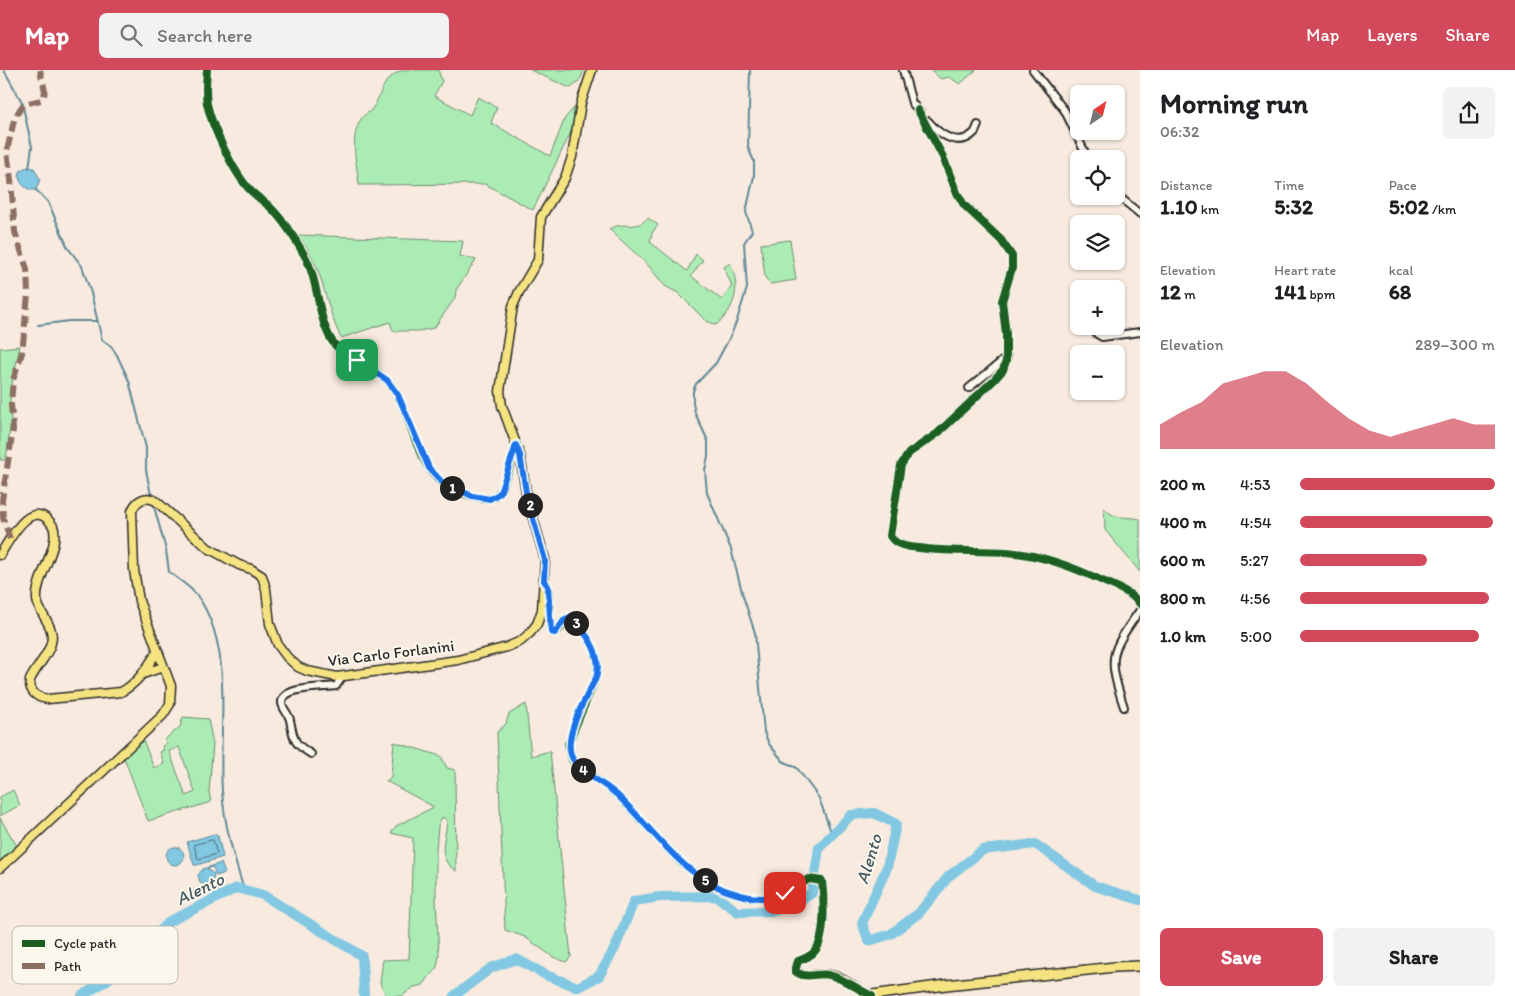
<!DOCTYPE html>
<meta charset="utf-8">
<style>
body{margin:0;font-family:Itim,sans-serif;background:#f2f2f2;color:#202124;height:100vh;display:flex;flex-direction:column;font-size:19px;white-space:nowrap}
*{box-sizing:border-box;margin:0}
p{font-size:16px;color:#757577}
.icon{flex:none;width:28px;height:28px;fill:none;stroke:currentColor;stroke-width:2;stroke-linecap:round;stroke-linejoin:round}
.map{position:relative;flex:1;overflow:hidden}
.details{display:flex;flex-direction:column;background:#fff;width:375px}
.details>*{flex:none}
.needle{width:32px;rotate:35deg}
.tools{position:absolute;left:1070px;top:15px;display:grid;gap:10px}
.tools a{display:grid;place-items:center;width:55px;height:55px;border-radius:8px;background:#fff;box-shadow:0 1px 4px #0004;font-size:25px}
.pin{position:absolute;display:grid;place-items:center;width:42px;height:42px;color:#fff;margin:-21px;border-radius:10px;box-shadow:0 2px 8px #0006}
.km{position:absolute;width:25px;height:25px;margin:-12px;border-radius:50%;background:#222;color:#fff;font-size:14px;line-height:25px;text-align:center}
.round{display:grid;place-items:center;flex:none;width:52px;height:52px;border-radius:8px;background:#f2f2f2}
.summary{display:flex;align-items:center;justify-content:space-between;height:85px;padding:0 20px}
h1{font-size:28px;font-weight:800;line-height:38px}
.figures{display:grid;grid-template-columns:repeat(3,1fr);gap:8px;height:85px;padding:5px 20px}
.figures div{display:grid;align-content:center}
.figures b{font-size:21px;font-weight:800}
.figures small{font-size:14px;font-weight:400}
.figures p{font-size:14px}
.chart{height:140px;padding:10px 20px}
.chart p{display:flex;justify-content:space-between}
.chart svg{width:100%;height:90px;margin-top:5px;fill:#d1495b;opacity:.7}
.button{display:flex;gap:10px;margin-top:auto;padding:10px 20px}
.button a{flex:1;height:58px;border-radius:8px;background:#d1495b;color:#fff;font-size:20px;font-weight:800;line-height:58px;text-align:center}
.button a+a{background:#f2f2f2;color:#202124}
ul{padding:0 20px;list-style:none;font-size:16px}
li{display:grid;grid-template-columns:80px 60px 1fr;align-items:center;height:38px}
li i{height:12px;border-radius:6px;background:#d1495b}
header{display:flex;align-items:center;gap:30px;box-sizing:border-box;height:70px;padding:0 25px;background:#d1495b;color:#fff}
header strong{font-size:24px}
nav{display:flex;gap:28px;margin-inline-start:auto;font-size:18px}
.search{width:350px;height:45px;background:#f2f2f2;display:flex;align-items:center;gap:12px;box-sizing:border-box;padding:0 18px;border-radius:8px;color:#757577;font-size:19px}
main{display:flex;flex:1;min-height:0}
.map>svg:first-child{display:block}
</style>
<header>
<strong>Map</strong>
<div class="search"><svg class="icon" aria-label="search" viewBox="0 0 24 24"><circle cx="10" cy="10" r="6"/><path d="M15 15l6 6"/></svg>Search here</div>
<nav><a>Map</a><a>Layers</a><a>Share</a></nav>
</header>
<main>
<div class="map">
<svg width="1140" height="926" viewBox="0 0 1140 926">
<rect width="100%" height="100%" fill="#f8eade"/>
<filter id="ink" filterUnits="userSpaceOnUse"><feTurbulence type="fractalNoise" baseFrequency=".02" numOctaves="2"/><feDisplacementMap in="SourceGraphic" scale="10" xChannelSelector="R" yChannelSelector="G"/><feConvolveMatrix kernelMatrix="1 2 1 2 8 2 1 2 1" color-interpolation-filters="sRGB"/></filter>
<g filter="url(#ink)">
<g fill="#abecb5" stroke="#6b8c70" fill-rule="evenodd">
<path d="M 403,0 L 438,0 L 442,11 L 434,26 L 470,45 L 478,27 L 497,37 L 491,53 L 550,86 L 565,48 L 574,38 L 573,58 L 533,140 L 485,114 L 359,115 C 357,94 349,68 361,49 C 364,44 369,43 372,39 C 384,22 380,9 403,0 Z"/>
<path d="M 530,0 L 584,0 C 582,8 577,15 570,18 Z"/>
<path d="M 931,0 L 976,0 L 960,14 L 949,7 L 941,9 Z"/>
<path d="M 648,148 L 658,155 L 652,163 L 650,172 L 687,201 L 696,184 L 703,190 L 691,206 L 722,230 L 732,216 L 724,197 L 730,193 C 741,216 736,239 716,255 L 705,250 L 678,223 L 665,216 L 647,194 L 609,159 C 626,150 634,162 648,148 Z"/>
<path d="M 298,165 L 463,171 L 460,186 L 476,190 L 456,220 L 455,228 L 434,258 L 419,261 L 393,261 L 390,252 L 341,268 C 323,231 325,199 298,165 Z"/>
<path d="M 790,170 L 796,210 L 770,214 L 765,207 L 761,174 Z"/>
<path d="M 20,276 L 10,323 L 11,350 L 6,390 L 0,390 L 0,278 Z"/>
<path d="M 1104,438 C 1114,450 1127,446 1140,449 L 1140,502 L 1105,460 Z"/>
<path d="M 526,634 L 531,686 L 550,681 L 571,887 L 566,892 L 553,887 L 525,867 L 505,860 L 497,662 L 506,654 L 509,644 Z"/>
<path d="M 183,647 L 208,649 L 213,674 L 209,722 L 211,732 L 148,751 L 123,685 L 142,667 L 154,698 L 164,694 L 160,682 L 164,680 L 162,676 L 167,673 L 164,670 L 180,657 ZM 179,677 L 195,722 L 186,726 L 169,681 Z"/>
<path d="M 394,672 L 441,686 L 447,698 L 455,700 L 456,801 C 435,788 446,769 447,750 L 442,747 L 438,756 L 436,781 L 436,830 L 439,885 L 437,897 L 423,915 L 414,917 L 402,926 L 386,926 L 380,913 L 383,890 L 409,889 L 413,768 L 391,763 L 396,756 L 434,737 L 386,711 L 391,707 Z"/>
<path d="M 13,720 L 20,735 L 0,746 L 0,727 Z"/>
<path d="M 0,748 L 17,776 L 0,792 Z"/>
</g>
<g fill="#82c8e3" stroke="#5f8999">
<path d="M 28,97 L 34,98 L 40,109 L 36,120 C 21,122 11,100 28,97 Z"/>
<path d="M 214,764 L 218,766 L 223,787 L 197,795 L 194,795 L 187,772 Z"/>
<circle cx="175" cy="786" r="9"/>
<path d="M 221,793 L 225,803 L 216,806 L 213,797 L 207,799 L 214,804 L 213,812 L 207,815 L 200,813 L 198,805 L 203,799 Z"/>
</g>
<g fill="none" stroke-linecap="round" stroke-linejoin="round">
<path stroke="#4e6a75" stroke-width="1" d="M 213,770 L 217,784 L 198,789 L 194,775 Z"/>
<g stroke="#5f8999" stroke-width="2">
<path d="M 4,0 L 23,34"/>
<path d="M 750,0 L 748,78 L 754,91 L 754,106 L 746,142 L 752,161 L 744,173 L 747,218 L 737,250 L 731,265 L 716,293 L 696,314 L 693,321 L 693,333 L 695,343 L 708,371 L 708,386 L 705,400 L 707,423 L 731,479 L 743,526 L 755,563 L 764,662 L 769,674 L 783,691 L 797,698 L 819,728 L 832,765"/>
<path d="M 23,37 L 32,77 L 29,98"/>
<path d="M 36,120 L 48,132 L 68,178 L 82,196 L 91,223 L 102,270 L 111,276 L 117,285 L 129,311 L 146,378 L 146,400 L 151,425"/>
<path d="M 38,255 L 69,251 L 97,251"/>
<path d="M 153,433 L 166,480 L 169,502 C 181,511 195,520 202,533 C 234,586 218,660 222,720 C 224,754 234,788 244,820"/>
</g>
<g stroke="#82c8e3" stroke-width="10">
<path d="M 82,926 L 107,910 L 136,884 L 170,851 L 237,818 L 263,825 L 362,886 L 364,926"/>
<path d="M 454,926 L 491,898 L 516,889 L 548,906 L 578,917 L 599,906 L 615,878 L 634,831 L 660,827 L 716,826 L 738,842 L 773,841 L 798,832 L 812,823 L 819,778 L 851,745 L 874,743 L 896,754 L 887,797 L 862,853 L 869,871 L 891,864 L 919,843 L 949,806 L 983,780 L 1035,774 L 1095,816 L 1140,830"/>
</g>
<defs>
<g id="minor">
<path d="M 207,0 C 206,12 205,22 207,34 C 212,57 234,104 251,121 C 257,127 265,132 271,138 C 285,152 296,170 306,188 C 319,213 317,247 332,271 C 348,294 384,296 398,326 C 412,353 417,393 442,413 C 453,421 479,431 492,428 C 503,426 513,386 517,375"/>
<path d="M 903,0 L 912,33 L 920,42"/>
<path d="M 1033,0 L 1065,41 L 1088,89"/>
<path d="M 918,40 L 943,87 L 956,121 L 964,135 L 1001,170 L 1012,186 L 1012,198 L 1002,231 L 1006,264 L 1006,291 L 1003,300 L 994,310 L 938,363 L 909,383 L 901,395 L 890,466 C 897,478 914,477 927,479 C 954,482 980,480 1007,482 C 1042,485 1073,497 1105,512 C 1117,517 1132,523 1140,534"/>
<path d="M 928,51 C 940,65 959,79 975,62 L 978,55"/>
<path d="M 1116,124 L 1140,144"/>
<path d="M 1092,256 L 1097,264 L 1102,267 L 1140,262"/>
<path d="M 969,318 L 1007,287"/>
<path d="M 544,511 L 548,516 L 551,562 L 555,563 L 560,559 L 565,549 L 571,547 C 587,563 603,585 596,608 L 568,674 L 572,690 L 618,726 L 680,792 L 708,813 L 726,821 L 751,828 L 772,828 L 785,823 L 809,809 L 822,811 C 824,828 826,868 815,881 C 811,886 804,889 798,891 L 795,901 C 805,909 816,903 827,904 C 843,906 857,918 871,926"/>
<path d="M 1124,637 C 1107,586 1110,583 1140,540"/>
<path d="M 311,684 C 293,673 294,670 290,650 C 289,644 283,640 282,633 C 281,616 324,618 336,616 L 343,606"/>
</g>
<g id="major">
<path d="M 0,485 C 10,469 32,424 53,456 C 61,478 35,506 37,530 C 39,545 56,556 51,573 C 48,586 36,597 30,610 C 29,622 37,628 48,629 L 121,622 C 138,613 147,598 157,582"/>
<path d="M 143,604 L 163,597"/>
<path d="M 0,798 L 163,645 L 170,634 L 171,616 L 139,531 L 134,500 L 132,441 C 136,430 146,425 156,431 L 208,478 L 239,495 L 251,499 L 262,506 L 266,519 L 270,554 L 278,575 L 287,587 L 298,597 L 307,601 L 337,607 L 458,590 L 507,577 L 521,571 L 530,563 L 537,554 L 542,540 L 545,489 L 527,428 L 520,385 L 502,336 L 500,321 L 513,236 L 519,222 L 538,190 L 541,147 L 565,108 L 572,87 L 581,33 L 592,0"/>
</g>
<path id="highway" d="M 946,915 L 1115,897 L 1140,896"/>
</defs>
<use href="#minor" stroke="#2b2b2b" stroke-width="10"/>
<use href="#major" stroke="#2b2b2b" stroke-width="11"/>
<use href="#highway" stroke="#2b2b2b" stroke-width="12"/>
<use href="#minor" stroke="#fbf7ec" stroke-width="6"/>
<use href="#major" stroke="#f5e382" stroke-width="8"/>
<use href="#highway" stroke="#f5e382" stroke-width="9"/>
<defs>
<path id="highway-bridge" d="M 865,926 L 946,915"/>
</defs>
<use href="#highway-bridge" stroke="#2b2b2b" stroke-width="12" stroke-linecap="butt"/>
<use href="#highway-bridge" stroke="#f5e382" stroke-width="9"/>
<path stroke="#8d6e63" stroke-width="6" stroke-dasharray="12 6" stroke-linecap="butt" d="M 10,469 L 3,448 L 2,430 L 13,360 L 11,334 L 13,310 L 22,283 L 28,224 L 27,199 L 15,162 L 11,110 L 7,81 L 14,50 L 20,39 L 24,34 L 41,30 L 44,26 L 45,21 L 40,0"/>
<defs>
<g id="cycleway">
<path d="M 207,0 C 206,12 205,22 207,34 C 212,57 234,104 251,121 C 257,127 265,132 271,138 C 285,152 296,170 306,188 C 319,213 317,247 332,271 C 348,294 384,296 398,326 C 412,353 417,393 442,413 C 453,421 479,431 492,428 C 503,426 513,386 517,375"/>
<path d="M 918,40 L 943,87 L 956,121 L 964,135 L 1001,170 L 1012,186 L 1012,198 L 1002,231 L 1006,264 L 1006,291 L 1003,300 L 994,310 L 938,363 L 909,383 L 901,395 L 890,466 C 897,478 914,477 927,479 C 954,482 980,480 1007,482 C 1042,485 1073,497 1105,512 C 1117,517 1132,523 1140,534"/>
<path d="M 544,511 L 548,516 L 551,562 L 555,563 L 560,559 L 565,549 L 571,547 C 587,563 603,585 596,608 L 568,674 L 572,690 L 618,726 L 680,792 L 708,813 L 726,821 L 751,828 L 772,828 L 785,823 L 809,809 L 822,811 C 824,828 826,868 815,881 C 811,886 804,889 798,891 L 795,901 C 805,910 818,902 829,905 C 845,909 857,919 872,926"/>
</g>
</defs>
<use href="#cycleway" stroke="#fbf7ec" stroke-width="11"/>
<use href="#cycleway" stroke="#1b5e20" stroke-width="8"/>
</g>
</g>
<g fill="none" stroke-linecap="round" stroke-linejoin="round" filter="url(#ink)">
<defs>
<path id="route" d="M 357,290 L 387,310 L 398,325 L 429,398 L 442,412 L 472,426 L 490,429 L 500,423 L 516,375 L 520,385 L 527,428 L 545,490 L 544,511 L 548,516 L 551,562 L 555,563 L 565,549 L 570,547 C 587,563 603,585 596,608 C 586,627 564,664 571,685 C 575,699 605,714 616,724 C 655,760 683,810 737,824 C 754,829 768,830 785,823"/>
</defs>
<use href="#route" stroke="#fff" stroke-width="10"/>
<use href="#route" stroke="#1a73e8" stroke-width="6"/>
</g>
<g text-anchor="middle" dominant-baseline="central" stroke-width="4" stroke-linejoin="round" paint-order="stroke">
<g font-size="16" fill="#2b2b2b" stroke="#fbf7ec">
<text transform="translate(391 583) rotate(-7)">Via Carlo Forlanini</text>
</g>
<g font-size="18" font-style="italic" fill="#455a62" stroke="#fbf7ec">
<text transform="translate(869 789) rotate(-73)">Alento</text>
<text transform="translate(200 819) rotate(-26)">Alento</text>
</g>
</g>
<rect x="12" y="856" width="166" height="58" rx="8" fill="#fbf7ec" stroke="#bdbab2" stroke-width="1"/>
<rect x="22" y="870" width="23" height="7" fill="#1b5e20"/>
<rect x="22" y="893" width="23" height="6" fill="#8d6e63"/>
<g font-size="14" fill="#2b2b2b">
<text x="54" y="878">Cycle path</text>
<text x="54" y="901">Path</text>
</g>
</svg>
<div class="tools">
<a><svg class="needle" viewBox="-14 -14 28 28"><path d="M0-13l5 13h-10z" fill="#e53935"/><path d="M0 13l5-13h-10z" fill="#757577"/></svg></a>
<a><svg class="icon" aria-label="locate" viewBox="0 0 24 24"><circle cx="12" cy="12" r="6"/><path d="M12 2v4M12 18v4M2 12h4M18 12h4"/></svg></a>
<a><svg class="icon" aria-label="layers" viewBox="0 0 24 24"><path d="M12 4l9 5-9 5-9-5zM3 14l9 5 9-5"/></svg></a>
<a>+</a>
<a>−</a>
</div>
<div class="pin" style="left:357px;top:290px;background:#1e9e55"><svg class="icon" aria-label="arrive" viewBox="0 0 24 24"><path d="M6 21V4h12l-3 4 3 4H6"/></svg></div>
<div class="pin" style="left:785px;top:823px;background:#d93025"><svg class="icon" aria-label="check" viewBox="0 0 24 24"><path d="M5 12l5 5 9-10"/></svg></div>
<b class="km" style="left:452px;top:418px">1</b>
<b class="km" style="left:530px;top:435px">2</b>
<b class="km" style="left:576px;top:553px">3</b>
<b class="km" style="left:583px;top:700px">4</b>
<b class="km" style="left:705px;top:810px">5</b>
</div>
<section class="details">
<div class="summary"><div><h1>Morning run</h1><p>06:32</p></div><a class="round"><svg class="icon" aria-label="share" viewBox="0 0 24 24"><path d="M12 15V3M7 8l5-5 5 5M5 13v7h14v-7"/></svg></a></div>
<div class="figures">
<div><p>Distance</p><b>1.10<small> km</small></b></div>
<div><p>Time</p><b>5:32</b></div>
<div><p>Pace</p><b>5:02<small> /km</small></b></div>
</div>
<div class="figures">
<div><p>Elevation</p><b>12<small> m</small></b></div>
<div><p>Heart rate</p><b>141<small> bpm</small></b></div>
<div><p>kcal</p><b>68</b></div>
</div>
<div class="chart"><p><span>Elevation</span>289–300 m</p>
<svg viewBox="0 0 160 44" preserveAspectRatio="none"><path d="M0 44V32L10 26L20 21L30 12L40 9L50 6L60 6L70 12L80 21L90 29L100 35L110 38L120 35L130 32L140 29L150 32L160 32V44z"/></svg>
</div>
<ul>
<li><b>200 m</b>4:53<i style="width:100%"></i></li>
<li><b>400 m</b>4:54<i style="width:99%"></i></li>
<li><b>600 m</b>5:27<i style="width:65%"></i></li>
<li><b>800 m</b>4:56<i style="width:97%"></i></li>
<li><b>1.0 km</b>5:00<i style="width:92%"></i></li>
</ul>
<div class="button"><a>Save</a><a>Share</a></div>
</section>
</main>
